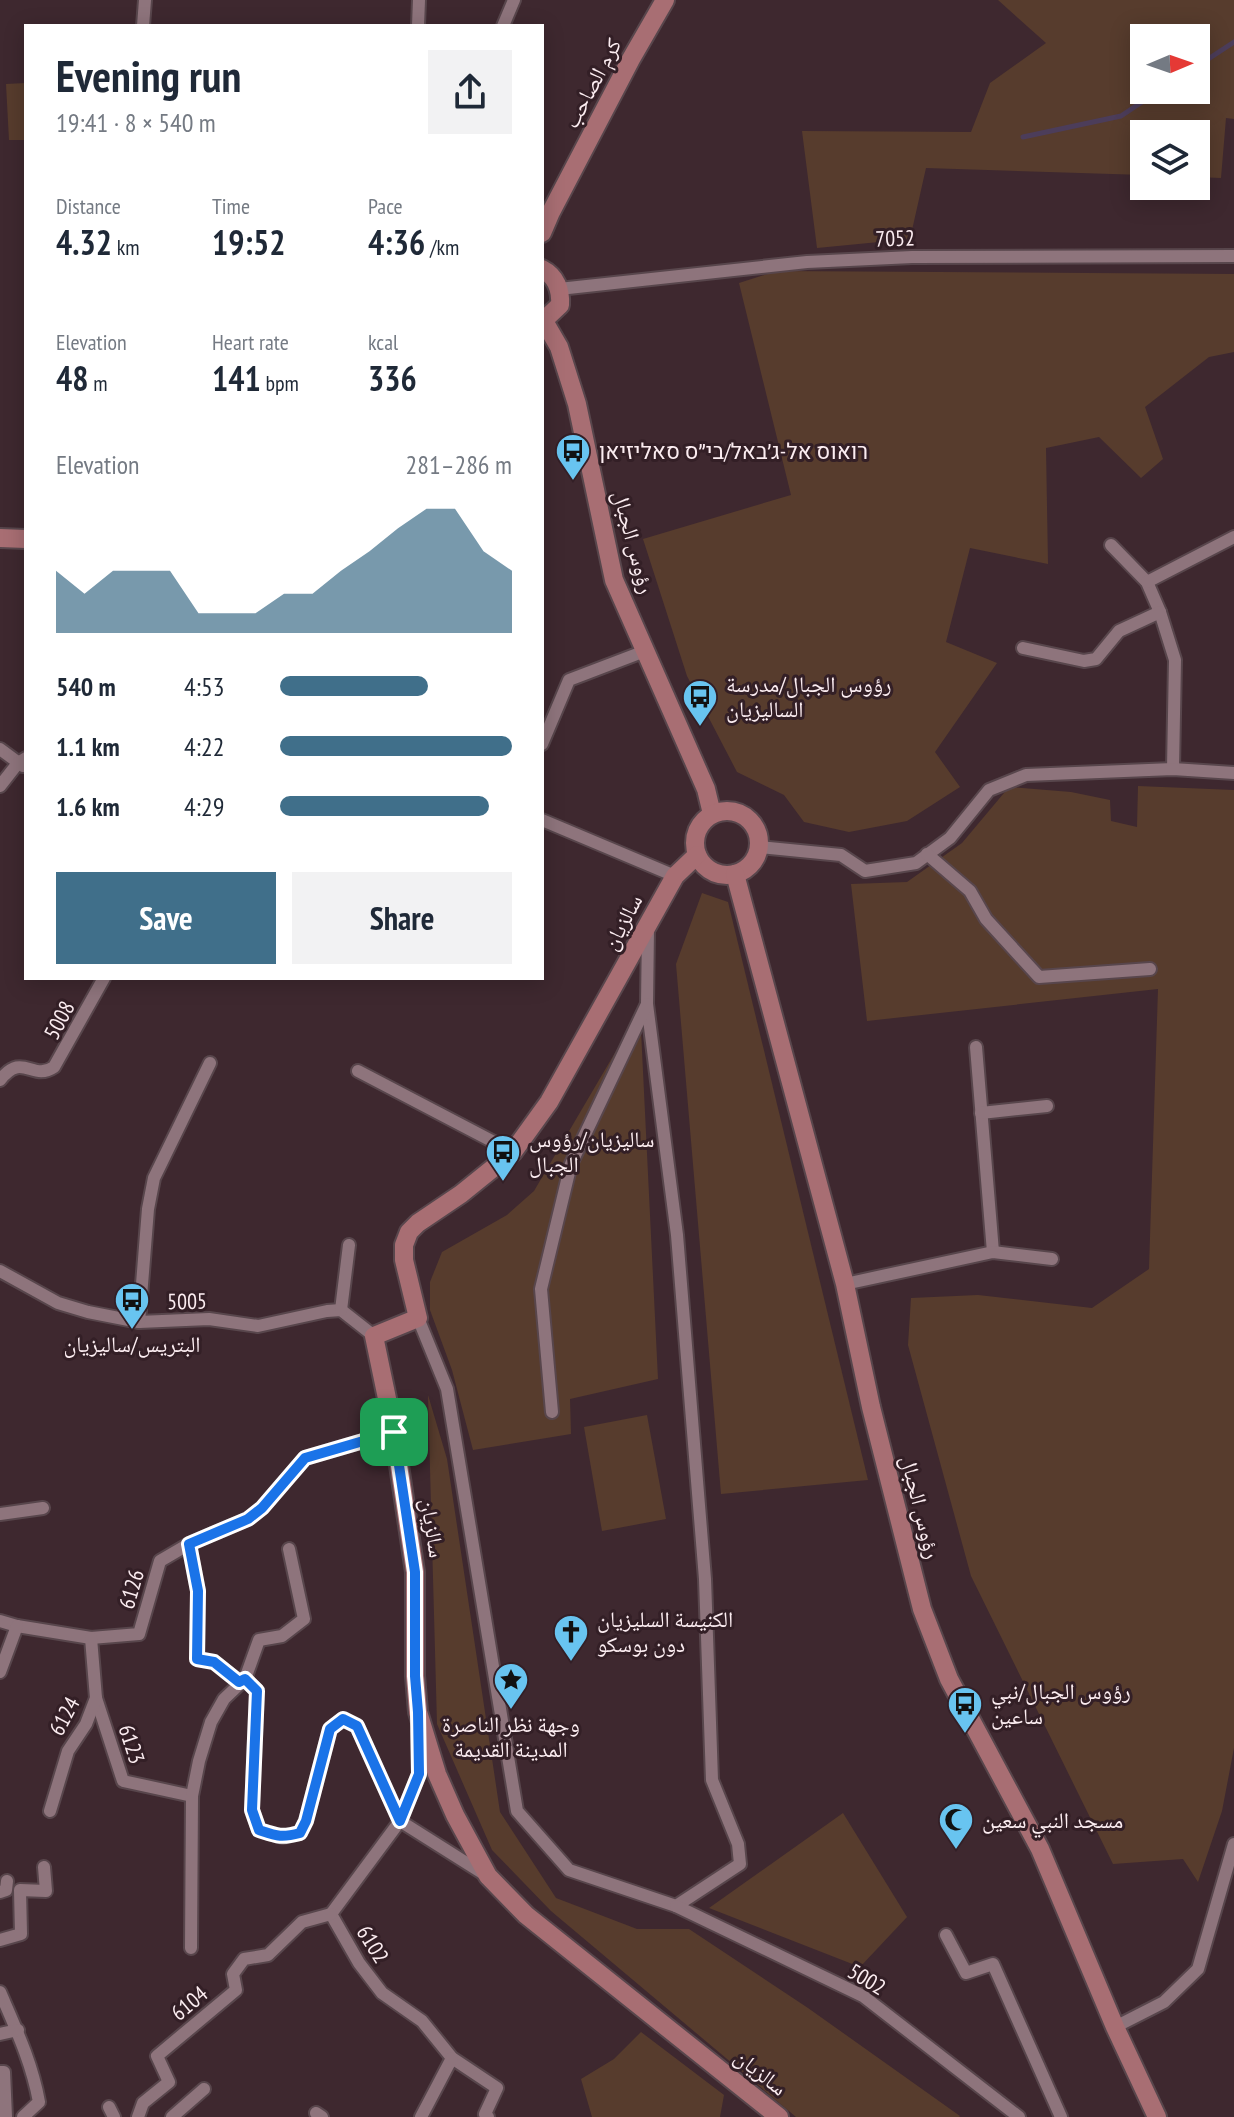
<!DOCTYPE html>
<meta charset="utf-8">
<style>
body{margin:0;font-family:"PT Sans Narrow","Noto Naskh Arabic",Heebo,sans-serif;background:#f2f2f3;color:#1f2937;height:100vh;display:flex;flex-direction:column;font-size:30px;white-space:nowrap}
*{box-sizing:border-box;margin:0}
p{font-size:26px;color:#747a83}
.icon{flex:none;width:44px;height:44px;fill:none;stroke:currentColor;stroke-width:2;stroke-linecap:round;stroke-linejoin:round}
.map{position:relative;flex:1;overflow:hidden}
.drawer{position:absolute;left:24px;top:24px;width:520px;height:956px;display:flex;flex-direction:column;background:#fff;border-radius:0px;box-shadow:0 4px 20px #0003}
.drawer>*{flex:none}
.needle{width:52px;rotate:88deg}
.controls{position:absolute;left:1130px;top:24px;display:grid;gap:16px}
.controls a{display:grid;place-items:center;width:80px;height:80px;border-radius:0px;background:#fff;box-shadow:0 4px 20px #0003;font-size:40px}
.pin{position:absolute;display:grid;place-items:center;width:68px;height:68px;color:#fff;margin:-34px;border-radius:16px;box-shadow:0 4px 12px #0006}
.round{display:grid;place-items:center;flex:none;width:84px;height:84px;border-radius:0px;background:#f2f2f3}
.summary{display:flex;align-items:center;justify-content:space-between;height:136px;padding:0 32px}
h1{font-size:44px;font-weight:800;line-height:60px}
.figures{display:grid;grid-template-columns:repeat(3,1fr);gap:12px;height:136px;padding:8px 32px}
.figures div{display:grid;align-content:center}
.figures b{font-size:34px;font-weight:800}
.figures small{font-size:22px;font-weight:400}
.figures p{font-size:22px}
.chart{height:224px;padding:16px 32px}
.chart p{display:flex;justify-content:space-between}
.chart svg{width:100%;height:144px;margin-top:8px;fill:#406f8a;opacity:.7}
.primary-button{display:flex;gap:16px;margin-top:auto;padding:16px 32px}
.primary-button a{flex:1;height:92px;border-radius:0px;background:#406f8a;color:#fff;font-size:32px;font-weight:800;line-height:92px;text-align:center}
.primary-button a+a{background:#f2f2f3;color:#1f2937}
ul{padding:0 32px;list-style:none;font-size:26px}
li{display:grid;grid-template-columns:128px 96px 1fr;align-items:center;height:60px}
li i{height:20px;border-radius:10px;background:#406f8a}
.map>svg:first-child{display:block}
</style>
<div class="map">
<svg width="1234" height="2117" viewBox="0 0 1234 2117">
<rect width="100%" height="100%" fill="#3e282f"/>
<g fill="#573c2d" fill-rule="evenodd">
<path d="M 998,0 L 1234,0 L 1234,119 L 1226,118 L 1221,178 L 1196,177 L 1196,134 L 1144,134 L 1144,175 L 926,168 L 910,239 L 817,248 L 802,131 L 971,132 L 990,83 L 1046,43 ZM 1144,38 L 1196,38 L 1196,90 L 1144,90 Z"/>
<path d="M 26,83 L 26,140 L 9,140 L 6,84 Z"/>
<path d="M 777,271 L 1234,274 L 1234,352 L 1209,357 L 1145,407 L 1163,459 L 1141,478 L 1099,437 L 1046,448 L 1048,564 L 970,548 L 946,642 L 997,663 L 935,752 L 960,787 L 907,821 L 849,832 L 804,822 L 784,795 L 737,772 L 687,676 L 643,539 L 791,495 L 739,283 Z"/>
<path d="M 1138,786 L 1234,790 L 1234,1748 L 1222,1811 L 1198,1882 L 1183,1859 L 1113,1864 L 971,1576 L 908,1345 L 911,1298 L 978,1295 L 1092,1308 L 1149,1269 L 1158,989 L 867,1021 L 851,884 L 907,882 L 962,843 L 1009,787 L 1071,792 L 1110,800 L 1111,821 L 1137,827 Z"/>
<path d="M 702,893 L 728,902 L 868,1480 L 721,1494 L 676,964 Z"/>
<path d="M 640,1010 L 658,1379 L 570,1399 L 571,1434 L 473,1450 L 452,1370 L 430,1310 L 430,1282 L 442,1252 L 507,1215 L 534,1191 Z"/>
<path d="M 428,1395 L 447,1459 L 500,1812 L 556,1898 L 637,1929 L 689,1929 L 808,2008 L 960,2116 L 959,2117 L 796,2117 L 551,1911 L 492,1850 L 437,1724 Z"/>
<path d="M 647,1415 L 666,1519 L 602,1531 L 584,1427 Z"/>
<path d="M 843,1813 L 907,1917 L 860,1967 L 709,1908 Z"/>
<path d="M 641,2032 L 724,2095 L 720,2117 L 592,2117 L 581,2079 L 614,2059 Z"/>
</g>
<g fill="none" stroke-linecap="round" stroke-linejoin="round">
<g stroke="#4c3d5a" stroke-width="5">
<path d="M 1196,67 L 1234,42"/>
<path d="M 1023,137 L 1121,116 L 1160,90"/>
</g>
<defs>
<g id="street">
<path d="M 143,26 L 145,0"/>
<path d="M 418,26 L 419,0"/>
<path d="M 503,26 L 514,0"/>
<path d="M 559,289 L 807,262 L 912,257 L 1234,256"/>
<path d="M 1111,545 L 1147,582 L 1160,612 L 1175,660 L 1173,769"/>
<path d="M 1147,582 L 1234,537"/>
<path d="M 1023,648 L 1084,661 L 1096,659 L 1119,631 L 1160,612"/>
<path d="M 542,744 L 569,680 L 645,651"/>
<path d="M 0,749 L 23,766"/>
<path d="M 0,786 L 18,763 L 26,758"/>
<path d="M 542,820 L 675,876"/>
<path d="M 759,847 L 841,855 L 865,871 L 916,863 L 950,838 L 989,790 L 1026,775 L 1173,769 L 1234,773"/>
<path d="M 927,854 L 970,891 L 986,919 L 1039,977 L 1150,969"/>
<path d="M 976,1047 L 993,1252"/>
<path d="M 358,1071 L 513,1152"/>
<path d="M 0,1080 C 23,1051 32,1082 54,1067 L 104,978"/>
<path d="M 981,1113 L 1047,1106"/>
<path d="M 0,1271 L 58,1303 L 88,1312 L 139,1322 L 209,1319 L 258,1326 L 327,1311 L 341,1310 L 374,1336"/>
<path d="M 845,1284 L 993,1252 L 1052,1259"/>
<path d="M 341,1310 L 349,1245"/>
<path d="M 418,1318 L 447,1389 L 517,1811 L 569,1870 L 676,1906 L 740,1864 L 738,1844 L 712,1780 L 705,1579 L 677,1235 L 647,1004 L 648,929"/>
<path d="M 139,1322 L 148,1209 L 154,1178 L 210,1063"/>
<path d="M 552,1412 L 541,1289 L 571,1164 L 647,1004"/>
<path d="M 0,1514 L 43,1508"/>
<path d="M 189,1544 L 198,1591 L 197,1659 L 214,1662 L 239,1682"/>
<path d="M 0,1621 L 17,1626 L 91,1638 L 139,1634 L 160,1561 L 189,1544 L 248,1519 L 262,1508 L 305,1458 L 394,1432"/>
<path d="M 0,1672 L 17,1626"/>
<path d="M 245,1679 L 259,1640 L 282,1636 L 304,1619 L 289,1549"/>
<path d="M 96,1698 L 123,1781 L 192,1796"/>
<path d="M 50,1811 L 68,1751 L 86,1724 L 96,1698 L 91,1638"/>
<path d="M 0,1892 L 6,1890 L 7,1881"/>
<path d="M 676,1906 L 863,1996 L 1019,2117"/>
<path d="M 331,1914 L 359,1963 L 382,1993 L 422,2021 L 452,2058 L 497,2088 L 485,2114 L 488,2117"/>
<path d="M 331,1914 L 400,1821 L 419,1774 L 418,1732"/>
<path d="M 946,1935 L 966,1973 L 993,1964 L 1061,2117"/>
<path d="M 0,1940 L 21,1934 L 20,1890 L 46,1891 L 44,1867"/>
<path d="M 191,1948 L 192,1796 L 199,1761 L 211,1722 L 224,1699 L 245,1679 L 257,1691 L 252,1810 L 259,1830 L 283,1837 L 300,1833 L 306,1821 L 330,1729 L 343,1719 L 357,1726 L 400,1821 L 484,1874"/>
<path d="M 0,1992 C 16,2029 32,2063 39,2102 L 23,2117"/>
<path d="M 1115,2027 L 1164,2002 L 1198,1969 L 1234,1844"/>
<path d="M 0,2034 L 18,2030"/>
<path d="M 0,2072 L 4,2072 L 6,2117"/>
<path d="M 109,2107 L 114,2117"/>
<path d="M 316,2113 L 322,2117"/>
<path d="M 138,2117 L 143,2103 L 169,2082 L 157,2056 L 236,1990 L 233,1974 L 244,1959 L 268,1955 L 302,1922 L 331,1914"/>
<path d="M 172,2117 L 204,2089"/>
<path d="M 421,2117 L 452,2058"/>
</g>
<g id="secondary">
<path d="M 542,233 L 551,212 L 631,59 L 665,0"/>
<path d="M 542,269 C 556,276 561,290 560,305 L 542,322"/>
<path d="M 544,321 L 559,347 L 577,404 L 614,580 L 706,789 L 712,814"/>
<path d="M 0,538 L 26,539"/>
<circle cx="727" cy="843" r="32"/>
<path d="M 697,855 L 675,876 L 549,1102 L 513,1152 L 461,1194 L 418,1223 L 409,1232 L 404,1245 L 404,1260 L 418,1318 L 374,1336 L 394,1432 L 415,1572 L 415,1676 L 418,1712 L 437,1774 L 455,1815 L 488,1876 L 526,1915 L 779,2117"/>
<path d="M 735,874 L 845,1284 L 871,1407 L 922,1609 L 949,1679 L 1040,1849 L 1115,2027 L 1157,2117"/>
</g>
</defs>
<use href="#street" stroke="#58464c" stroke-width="16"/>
<use href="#secondary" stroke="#58464c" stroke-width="22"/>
<use href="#street" stroke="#8e747c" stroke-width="12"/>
<use href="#secondary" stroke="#a86e73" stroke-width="18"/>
</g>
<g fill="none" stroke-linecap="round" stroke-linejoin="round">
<defs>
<path id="route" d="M 394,1432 L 415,1572 L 415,1676 L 418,1712 L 419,1774 L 400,1821 L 357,1726 L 343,1719 L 330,1729 L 306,1821 L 300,1833 C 281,1838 277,1836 259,1830 L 252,1810 L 257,1691 L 245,1679 L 239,1682 L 214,1662 L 197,1659 L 198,1591 L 189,1544 L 248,1519 L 262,1508 L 305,1458 Z"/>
</defs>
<use href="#route" stroke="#fff" stroke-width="16"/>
<use href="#route" stroke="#1a73e8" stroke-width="10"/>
</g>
<defs>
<symbol id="bus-pin" viewBox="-11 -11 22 30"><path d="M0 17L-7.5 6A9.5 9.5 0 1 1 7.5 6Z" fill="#68c4f0" stroke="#331f26"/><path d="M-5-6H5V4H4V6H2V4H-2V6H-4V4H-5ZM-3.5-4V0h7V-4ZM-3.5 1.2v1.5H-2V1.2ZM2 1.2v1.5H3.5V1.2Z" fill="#111"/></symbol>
<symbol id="church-pin" viewBox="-11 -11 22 30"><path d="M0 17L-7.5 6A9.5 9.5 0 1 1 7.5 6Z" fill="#68c4f0" stroke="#331f26"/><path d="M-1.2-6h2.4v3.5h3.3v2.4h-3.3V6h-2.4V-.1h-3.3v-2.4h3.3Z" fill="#111"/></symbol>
<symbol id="sight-pin" viewBox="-11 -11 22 30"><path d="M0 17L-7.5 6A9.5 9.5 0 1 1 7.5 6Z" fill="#68c4f0" stroke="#331f26"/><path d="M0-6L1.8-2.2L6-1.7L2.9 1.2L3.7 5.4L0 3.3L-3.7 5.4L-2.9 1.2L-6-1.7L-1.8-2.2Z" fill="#111"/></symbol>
<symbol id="mosque-pin" viewBox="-11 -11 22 30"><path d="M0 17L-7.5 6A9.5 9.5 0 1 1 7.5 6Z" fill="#68c4f0" stroke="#331f26"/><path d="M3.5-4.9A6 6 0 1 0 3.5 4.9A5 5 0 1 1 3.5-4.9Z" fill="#111"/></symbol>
</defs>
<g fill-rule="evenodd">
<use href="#bus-pin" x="553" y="431" width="40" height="54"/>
<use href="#bus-pin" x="680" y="677" width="40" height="54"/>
<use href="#bus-pin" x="483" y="1132" width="40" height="54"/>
<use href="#bus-pin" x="112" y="1280" width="40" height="54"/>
<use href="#church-pin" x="551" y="1612" width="40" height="54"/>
<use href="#sight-pin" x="491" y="1660" width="40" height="54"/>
<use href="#bus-pin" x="945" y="1684" width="40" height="54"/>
<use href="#mosque-pin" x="936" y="1800" width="40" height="54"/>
</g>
<g text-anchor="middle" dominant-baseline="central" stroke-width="6" stroke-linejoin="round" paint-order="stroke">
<g font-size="22" fill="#fcedf1" stroke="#331f26">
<text transform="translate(592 83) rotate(-62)">كرم الصاحب</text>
<text transform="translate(895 238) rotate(-2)">7052</text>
<text transform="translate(634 542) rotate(75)">رؤوس الجبال</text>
<text transform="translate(622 922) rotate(-62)">سالزيان</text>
<text transform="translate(59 1020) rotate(-62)">5008</text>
<text transform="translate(187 1301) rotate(-1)">5005</text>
<text transform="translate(921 1507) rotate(76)">رؤوس الجبال</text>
<text transform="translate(433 1528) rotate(81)">سالزيان</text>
<text transform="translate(131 1589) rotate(-74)">6126</text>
<text transform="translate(64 1716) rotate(-62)">6124</text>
<text transform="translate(132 1744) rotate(72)">6123</text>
<text transform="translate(373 1944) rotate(58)">6102</text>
<text transform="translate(867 1979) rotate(31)">5002</text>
<text transform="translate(189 2003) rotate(-40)">6104</text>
<text transform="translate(761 2072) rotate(39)">سالزيان</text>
</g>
<g font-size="22" fill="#fcedf1" stroke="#331f26" text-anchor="start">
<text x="599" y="451">רואוס אל-ג׳באל/בי״ס סאליזיאן</text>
<text x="726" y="684">رؤوس الجبال/مدرسة<tspan x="726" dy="25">الساليزيان</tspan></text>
<text x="529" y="1139">ساليزيان/رؤوس<tspan x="529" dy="25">الجبال</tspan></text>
<text x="132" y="1344" text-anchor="middle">البتريس/ساليزيان</text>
<text x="597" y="1619">الكنيسة السليزيان<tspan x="597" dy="25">دون بوسكو</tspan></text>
<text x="991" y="1691">رؤوس الجبال/نبي<tspan x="991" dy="25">ساعين</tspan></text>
<text x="511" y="1724" text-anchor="middle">وجهة نظر الناصرة<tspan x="511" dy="25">المدينة القديمة</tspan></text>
<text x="982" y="1820">مسجد النبي سعين</text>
</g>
</g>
</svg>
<div class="controls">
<a><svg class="needle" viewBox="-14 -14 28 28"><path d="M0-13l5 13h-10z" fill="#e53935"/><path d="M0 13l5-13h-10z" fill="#747a83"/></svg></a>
<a><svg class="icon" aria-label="layers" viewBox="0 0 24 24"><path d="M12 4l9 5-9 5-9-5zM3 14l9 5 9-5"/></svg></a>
</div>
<div class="pin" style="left:394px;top:1432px;background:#1e9e55"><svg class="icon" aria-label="arrive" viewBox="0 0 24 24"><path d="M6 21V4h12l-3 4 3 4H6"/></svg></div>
<section class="drawer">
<div class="summary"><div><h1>Evening run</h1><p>19:41 · 8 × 540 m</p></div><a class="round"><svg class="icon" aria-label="share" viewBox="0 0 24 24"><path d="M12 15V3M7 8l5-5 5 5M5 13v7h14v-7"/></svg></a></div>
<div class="figures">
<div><p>Distance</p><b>4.32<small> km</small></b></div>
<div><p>Time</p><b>19:52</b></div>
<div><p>Pace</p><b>4:36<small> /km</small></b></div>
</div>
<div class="figures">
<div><p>Elevation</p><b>48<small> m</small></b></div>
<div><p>Heart rate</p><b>141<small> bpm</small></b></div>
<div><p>kcal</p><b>336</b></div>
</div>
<div class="chart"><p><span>Elevation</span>281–286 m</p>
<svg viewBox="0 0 160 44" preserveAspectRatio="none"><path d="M0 44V25L10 32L20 25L30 25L40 25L50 38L60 38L70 38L80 32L90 32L100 25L110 19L120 12L130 6L140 6L150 19L160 25V44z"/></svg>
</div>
<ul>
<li><b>540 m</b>4:53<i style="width:64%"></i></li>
<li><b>1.1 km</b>4:22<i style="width:100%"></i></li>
<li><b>1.6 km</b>4:29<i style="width:90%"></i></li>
</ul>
<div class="primary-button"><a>Save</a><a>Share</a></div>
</section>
</div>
